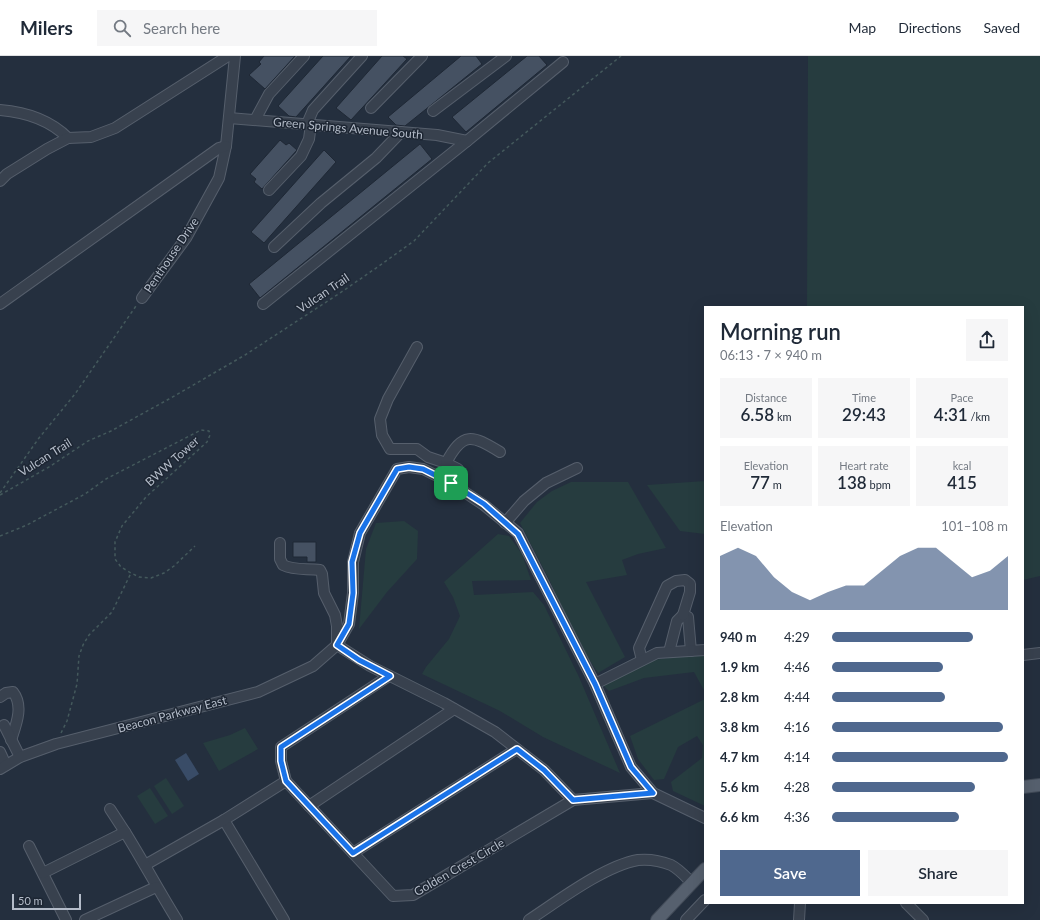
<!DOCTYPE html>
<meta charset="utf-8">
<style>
body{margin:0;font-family:Lato,sans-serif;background:#f6f6f7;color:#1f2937;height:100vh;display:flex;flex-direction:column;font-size:15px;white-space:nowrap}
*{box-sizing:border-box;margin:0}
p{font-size:13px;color:#747a83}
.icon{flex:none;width:22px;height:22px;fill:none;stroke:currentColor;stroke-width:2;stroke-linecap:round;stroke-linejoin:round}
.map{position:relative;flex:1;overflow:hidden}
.side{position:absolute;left:704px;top:250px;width:320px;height:598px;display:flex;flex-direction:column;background:#fff;border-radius:0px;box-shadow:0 4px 16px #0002}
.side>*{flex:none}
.scale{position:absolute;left:12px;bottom:10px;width:69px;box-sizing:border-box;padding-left:4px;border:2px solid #b4bcc9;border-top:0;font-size:11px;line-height:14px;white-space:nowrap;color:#b4bcc9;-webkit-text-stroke:3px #1d2633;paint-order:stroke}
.pin{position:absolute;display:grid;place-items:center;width:34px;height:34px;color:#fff;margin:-17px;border-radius:8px;box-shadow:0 2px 6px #0006}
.round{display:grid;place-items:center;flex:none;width:42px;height:42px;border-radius:0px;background:#f6f6f7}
.summary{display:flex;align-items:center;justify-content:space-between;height:68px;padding:0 16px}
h1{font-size:22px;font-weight:600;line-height:30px}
.stats{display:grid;grid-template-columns:repeat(3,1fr);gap:6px;height:68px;padding:4px 16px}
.stats div{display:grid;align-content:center;border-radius:0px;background:#f6f6f7;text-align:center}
.stats b{font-size:17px;font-weight:600}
.stats small{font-size:11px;font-weight:400}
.stats p{font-size:11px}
.chart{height:112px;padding:8px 16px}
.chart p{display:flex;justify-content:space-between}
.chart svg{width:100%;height:72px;margin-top:4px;fill:#4f688e;opacity:.7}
.button{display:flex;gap:8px;margin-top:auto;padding:8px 16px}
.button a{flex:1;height:46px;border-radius:0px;background:#4f688e;color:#fff;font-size:16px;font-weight:600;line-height:46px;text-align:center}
.button a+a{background:#f6f6f7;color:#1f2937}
ul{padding:0 16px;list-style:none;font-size:13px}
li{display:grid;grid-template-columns:64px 48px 1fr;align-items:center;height:30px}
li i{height:10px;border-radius:5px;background:#4f688e}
header{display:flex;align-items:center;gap:24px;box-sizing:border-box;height:56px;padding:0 20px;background:#fff;border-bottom:1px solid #e0e1e3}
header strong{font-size:19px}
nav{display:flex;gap:22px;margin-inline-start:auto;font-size:14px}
.search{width:280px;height:36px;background:#f6f6f7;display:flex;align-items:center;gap:10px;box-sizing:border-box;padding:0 14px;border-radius:0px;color:#747a83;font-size:15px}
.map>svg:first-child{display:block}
</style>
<header>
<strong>Milers</strong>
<div class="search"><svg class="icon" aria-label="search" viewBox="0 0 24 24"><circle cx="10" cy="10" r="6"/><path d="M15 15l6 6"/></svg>Search here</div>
<nav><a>Map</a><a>Directions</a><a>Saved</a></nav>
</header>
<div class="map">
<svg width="1040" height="864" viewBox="0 0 1040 864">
<rect width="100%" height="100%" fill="#242f3e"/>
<g fill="#263c3f">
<path d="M 808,0 L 1040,0 L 1040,520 L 1023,524 L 1023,251 L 807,251 Z"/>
<path d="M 705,425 L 705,478 L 680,475 L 647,429 Z"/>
<path d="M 571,426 L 628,426 L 666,492 L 638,498 L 622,504 L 627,519 L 586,526 L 625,601 L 598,617 L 578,586 L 549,523 L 520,467 L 537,446 L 552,435 Z"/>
<path d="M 404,465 L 418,475 L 417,503 L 387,536 L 359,573 L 366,493 L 376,467 Z"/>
<path d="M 498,478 L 509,480 L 522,498 L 531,524 L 472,525 L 474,539 L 533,536 L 544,549 L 579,621 L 620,717 L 543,681 L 500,655 L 422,618 L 426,611 L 449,583 L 460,560 L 453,541 L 444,526 Z"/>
<path d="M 699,598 L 705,598 L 705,636 L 694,616 L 644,622 L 609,635 L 603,629 L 653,604 Z"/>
<path d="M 705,643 L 705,750 L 673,735 L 671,726 L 702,702 L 703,689 L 697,680 L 678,691 L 664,723 L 654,724 L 638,703 L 630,680 Z"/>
<path d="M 245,672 L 258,693 L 219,715 L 203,687 L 230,679 Z"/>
<path d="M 166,722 L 184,750 L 172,758 L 154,730 Z"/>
<path d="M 150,732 L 168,760 L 155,768 L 137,740 Z"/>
</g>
<path fill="#394c67" d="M 186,697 L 199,718 L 188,725 L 175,704 Z"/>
<g fill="#455162" stroke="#1f2835">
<path d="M 264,0 L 295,0 L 265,33 L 249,19 L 261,8 L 259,6 Z"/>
<path d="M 323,0 L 351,0 L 296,61 L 289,60 L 278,50 Z"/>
<path d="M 382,0 L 403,0 L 407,3 L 351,64 L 336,52 Z"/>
<path d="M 461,0 L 476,0 L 482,8 L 405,70 L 396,69 L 388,61 Z"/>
<path d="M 527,0 L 539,0 L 547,9 L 466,76 L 452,61 Z"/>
<path d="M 280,84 L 286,89 L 289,87 L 297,94 L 262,133 L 254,126 L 256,123 L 250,118 Z"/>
<path d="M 420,88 L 432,103 L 260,242 L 249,228 Z"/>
<path d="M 324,94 L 336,106 L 264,187 L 251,176 Z"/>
<path d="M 293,486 L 316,486 L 316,506 L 307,506 L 307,501 L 293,501 Z"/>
</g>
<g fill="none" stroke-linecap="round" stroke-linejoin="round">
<defs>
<g id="minor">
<path d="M 371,52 L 422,0"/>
<path d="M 0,54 C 25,56 50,64 68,82"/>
<path d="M 433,55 L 506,0"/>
<path d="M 229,62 L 437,79 L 467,85"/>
<path d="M 255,64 L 269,38 L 304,0"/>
<path d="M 307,68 L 313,54 L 362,0"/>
<path d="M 0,125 L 7,118 L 47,93 L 68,82 L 91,81 L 115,72 L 228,0"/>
<path d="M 269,134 L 301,100 L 309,83 L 311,68"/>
<path d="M 274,191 L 321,147 L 376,102 L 401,76"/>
<path d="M 142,242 L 186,182 L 219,122 L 226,90 L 235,0"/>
<path d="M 0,248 L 219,92 L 226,90"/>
<path d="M 263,248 L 467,85 L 563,6"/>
<path d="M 417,291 L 388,343 L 380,363 L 382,379 L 390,393 L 417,393 L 428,401 L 446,407 L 458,413 L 451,427"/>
<path d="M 446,407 C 463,375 472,379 500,396"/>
<path d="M 505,467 L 524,445 L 546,427 L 577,412"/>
<path d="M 280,487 L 280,503 L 283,509 C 295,515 307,512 320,514 L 322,518 L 324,537 L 335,559 L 337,570 L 337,587"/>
<path d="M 337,589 L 370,610 L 444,647 L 495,676 L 544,714 L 573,744"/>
<path d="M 669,596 L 677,565 L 683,559 L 688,561 L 691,595"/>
<path d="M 1023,599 L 1040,597"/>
<path d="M 642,604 L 639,592 L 667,530 L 676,525 L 685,524 L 690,528 L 690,536 L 683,559"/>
<path d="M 389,620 L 281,691 L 281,705 L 286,725 L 393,840 L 413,839 L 573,744 L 653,737"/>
<path d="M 595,628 L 657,597 L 705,594"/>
<path d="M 0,641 L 6,637 L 13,636 C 24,650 16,669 11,684"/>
<path d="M 4,669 L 20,701"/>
<path d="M 0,696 L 6,709"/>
<path d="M 0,713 L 20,701 L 56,688 L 258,636 L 313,610 L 337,589 L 349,568 L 353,537 L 353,506 L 360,477 L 397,413 L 409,411 L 423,413 L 451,427 L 484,449 L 518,477 L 595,628 L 631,711 L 653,737 L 705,762"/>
<path d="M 309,750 L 454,653"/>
<path d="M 110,753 L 125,776"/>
<path d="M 224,764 L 284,864"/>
<path d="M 29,790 L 66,864"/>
<path d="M 353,797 L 517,693"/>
<path d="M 145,809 L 224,764 L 286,725"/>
<path d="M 43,817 L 125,776 C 143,805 159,835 177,864"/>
<path d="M 906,847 L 923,864"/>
<path d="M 85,864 L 156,831"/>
<path d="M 529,864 C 558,845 604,810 638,804 C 649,803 661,805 671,809 C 679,813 686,821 692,827"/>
<path d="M 686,864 L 705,844"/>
<path d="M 799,864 L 800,847"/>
</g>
<g id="major">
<path d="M 1023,731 L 1040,729"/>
<path d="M 657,864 L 705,813"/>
</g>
</defs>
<use href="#minor" stroke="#565f6c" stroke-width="12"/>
<use href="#major" stroke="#414a57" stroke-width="14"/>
<g stroke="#44595c" stroke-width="1.5" stroke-dasharray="3 3" stroke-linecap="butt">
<path d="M 0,437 L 39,382 L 75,338 L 136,250"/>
<path d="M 0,439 L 49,411 L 88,385 L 111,375 L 169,343 L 245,299 L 340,237 L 379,210 L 414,185 L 488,107 L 621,0"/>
<path d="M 0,480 L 27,469 L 85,438 L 106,423 L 201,374 L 209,375 L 210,379 L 207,386 L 146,441 L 122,470 L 115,486 L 115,503 L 121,511 L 131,517 L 139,521 L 151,522 L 164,517 L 174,510 L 195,490"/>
<path d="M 61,677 L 67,665 L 77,628 L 79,600 L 83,589 L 89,579 L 112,556 L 131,517"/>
</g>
<use href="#minor" stroke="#38414e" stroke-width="10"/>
<use href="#major" stroke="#56606e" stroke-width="12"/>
</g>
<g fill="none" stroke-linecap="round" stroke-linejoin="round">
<defs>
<path id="route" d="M 409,411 L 423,413 L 451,427 L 484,448 L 518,478 L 595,628 L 631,711 L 653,737 L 573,744 L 544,714 L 517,693 L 353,797 L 286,725 L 281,705 L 281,691 L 390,620 L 359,604 L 337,589 L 349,568 L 353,537 L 352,506 L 360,477 L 397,413 Z"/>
</defs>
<use href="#route" stroke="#fff" stroke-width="8"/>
<use href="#route" stroke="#1a73e8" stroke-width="5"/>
</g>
<g text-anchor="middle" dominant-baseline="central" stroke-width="3" stroke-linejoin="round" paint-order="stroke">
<g font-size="12" fill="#b4bcc9" stroke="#1d2633">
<text transform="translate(348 72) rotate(5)">Green Springs Avenue South</text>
<text transform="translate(171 199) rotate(-56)">Penthouse Drive</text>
<text transform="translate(323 237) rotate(-34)">Vulcan Trail</text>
<text transform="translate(45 401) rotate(-32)">Vulcan Trail</text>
<text transform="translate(172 405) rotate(-42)">BWW Tower</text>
<text transform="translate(172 658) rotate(-15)">Beacon Parkway East</text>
<text transform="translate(459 811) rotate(-30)">Golden Crest Circle</text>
</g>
</g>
</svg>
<div class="scale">50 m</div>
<div class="pin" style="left:451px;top:427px;background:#1e9e55"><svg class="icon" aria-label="arrive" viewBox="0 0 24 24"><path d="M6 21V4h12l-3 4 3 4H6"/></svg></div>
<section class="side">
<div class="summary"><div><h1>Morning run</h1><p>06:13 · 7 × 940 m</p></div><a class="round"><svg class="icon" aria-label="share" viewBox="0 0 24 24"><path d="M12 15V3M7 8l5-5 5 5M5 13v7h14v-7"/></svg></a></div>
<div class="stats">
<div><p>Distance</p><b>6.58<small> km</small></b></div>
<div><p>Time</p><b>29:43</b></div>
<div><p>Pace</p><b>4:31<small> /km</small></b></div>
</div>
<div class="stats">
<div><p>Elevation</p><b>77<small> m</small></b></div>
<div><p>Heart rate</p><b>138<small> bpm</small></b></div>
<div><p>kcal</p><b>415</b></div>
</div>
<div class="chart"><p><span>Elevation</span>101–108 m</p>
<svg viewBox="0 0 160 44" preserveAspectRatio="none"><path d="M0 44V11L10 6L20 11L30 24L40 33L50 38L60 33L70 29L80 29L90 20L100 11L110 6L120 6L130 15L140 24L150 20L160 11V44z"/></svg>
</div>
<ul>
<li><b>940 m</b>4:29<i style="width:80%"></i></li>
<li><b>1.9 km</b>4:46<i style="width:63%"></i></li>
<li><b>2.8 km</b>4:44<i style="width:64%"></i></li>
<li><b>3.8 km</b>4:16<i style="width:97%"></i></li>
<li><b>4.7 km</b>4:14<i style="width:100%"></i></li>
<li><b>5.6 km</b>4:28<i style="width:81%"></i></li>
<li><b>6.6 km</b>4:36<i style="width:72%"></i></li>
</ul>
<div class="button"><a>Save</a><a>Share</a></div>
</section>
</div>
